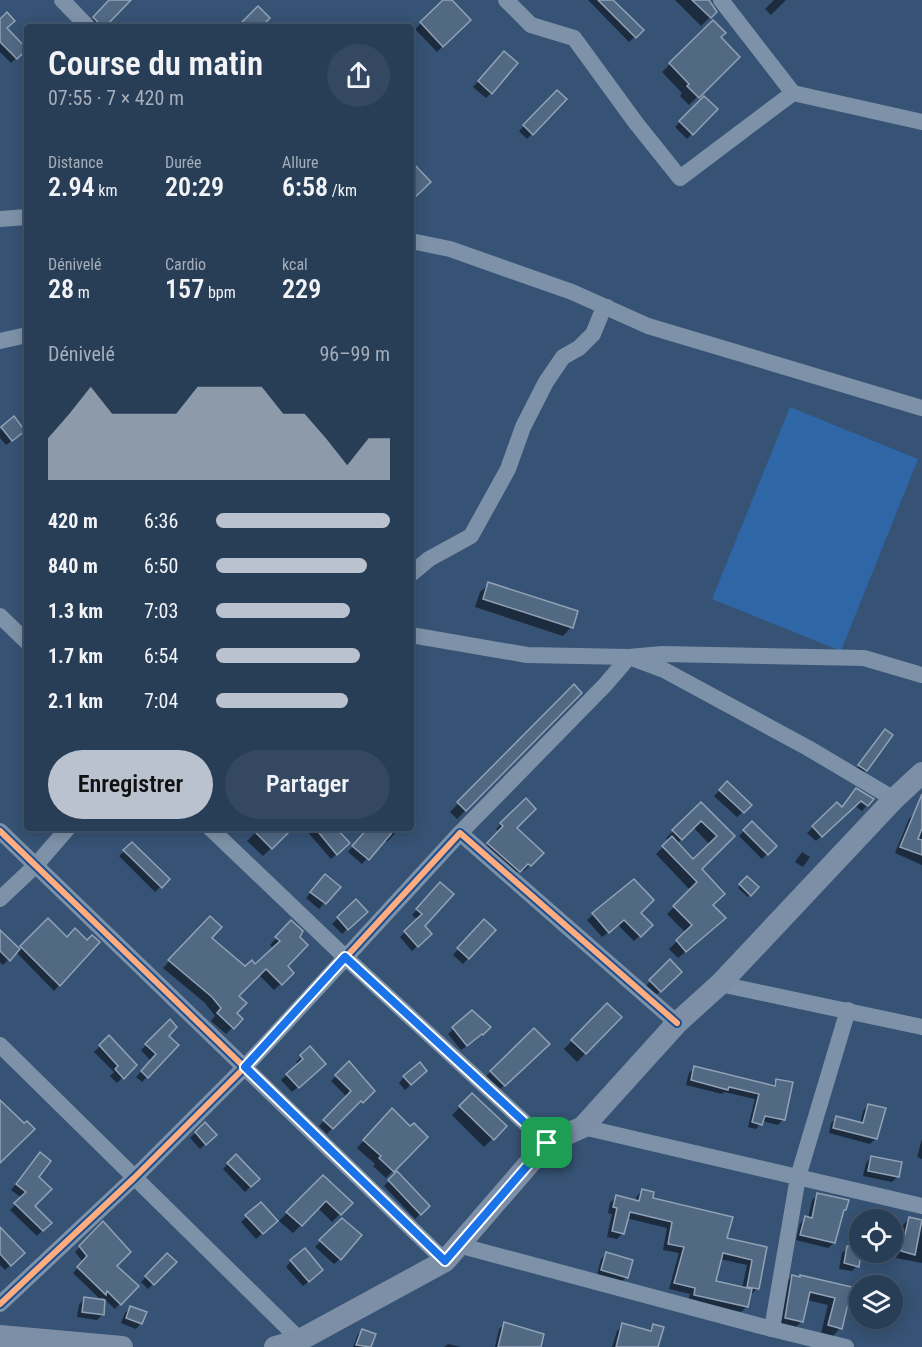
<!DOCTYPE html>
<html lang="fr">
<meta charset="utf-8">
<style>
body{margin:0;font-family:"Roboto Condensed",sans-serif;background:#344961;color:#f1f3f6;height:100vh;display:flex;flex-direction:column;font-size:22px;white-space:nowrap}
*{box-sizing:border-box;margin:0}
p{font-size:20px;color:#a5aeba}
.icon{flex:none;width:33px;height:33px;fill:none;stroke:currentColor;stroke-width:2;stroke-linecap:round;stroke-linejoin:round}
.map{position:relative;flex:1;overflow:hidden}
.drawer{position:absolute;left:24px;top:24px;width:390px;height:807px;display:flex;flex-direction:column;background:#283e57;border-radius:6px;box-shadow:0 3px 15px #0003,0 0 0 2px #44576d}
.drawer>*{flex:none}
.controls{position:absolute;left:849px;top:1209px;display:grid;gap:12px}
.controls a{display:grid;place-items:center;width:54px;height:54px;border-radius:50%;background:#283e57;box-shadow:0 3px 15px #0003,0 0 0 2px #44576d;font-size:30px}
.pin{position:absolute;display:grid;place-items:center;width:51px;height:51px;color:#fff;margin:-26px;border-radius:12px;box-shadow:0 3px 9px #0006}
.round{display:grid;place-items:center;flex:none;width:63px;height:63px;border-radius:32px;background:#344961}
.summary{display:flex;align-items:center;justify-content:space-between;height:102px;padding:0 24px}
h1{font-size:33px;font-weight:600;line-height:45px}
.figures{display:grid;grid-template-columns:repeat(3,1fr);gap:9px;height:102px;padding:6px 24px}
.figures div{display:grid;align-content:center}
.figures b{font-size:26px;font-weight:600}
.figures small{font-size:16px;font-weight:400}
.figures p{font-size:16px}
.chart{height:168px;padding:12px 24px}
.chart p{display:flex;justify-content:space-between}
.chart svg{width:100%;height:108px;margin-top:6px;fill:#b9c2ce;opacity:.7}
.button{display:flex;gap:12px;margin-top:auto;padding:12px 24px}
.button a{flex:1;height:69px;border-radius:36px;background:#b9c2ce;color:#111;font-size:24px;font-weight:600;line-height:69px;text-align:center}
.button a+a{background:#344961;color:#f1f3f6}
ul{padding:0 24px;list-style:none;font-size:20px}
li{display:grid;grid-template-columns:96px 72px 1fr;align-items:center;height:45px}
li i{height:15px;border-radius:8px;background:#b9c2ce}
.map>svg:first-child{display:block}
</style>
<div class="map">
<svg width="922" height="1347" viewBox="0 0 922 1347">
<rect width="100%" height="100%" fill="#365274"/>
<path fill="#2f66a5" d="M 790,407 L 918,459 L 841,651 L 712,599 Z"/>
<g fill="#0007" fill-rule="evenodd">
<path d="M 111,0 L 129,0 L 103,27 L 86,27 Z"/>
<path d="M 445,0 L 450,0 L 469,20 L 437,52 L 415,29 Z"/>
<path d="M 588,0 L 611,0 L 642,30 L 629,42 Z"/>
<path d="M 675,0 L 707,0 L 715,12 L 701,26 Z"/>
<path d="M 774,0 L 786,0 L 771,15 L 765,9 Z"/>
<path d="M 0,21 L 25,49 L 11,63 L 0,52 Z"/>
<path d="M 713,22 L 719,38 L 738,57 L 689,105 L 680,96 L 682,93 L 662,72 Z"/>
<path d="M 499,58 L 491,93 L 486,98 L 473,87 Z"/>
<path d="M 557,92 L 565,99 L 527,139 L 519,131 Z"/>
<path d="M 704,98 L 716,109 L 687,139 L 675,127 Z"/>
<path d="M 14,419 L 18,436 L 6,445 L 0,438 L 0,430 Z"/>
<path d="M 489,584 L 571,627 L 563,636 L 475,607 L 480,592 Z"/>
<path d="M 574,686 L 580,693 L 457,819 L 450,812 Z"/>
<path d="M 883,734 L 866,770 L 864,772 L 857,768 Z"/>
<path d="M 727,783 L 750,805 L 737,817 L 714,796 Z"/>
<path d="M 850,796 L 861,800 L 860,802 L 866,806 L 862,811 L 854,805 L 816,841 L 807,833 L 837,804 L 841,808 Z"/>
<path d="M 526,800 L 515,828 L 542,853 L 524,871 L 521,868 L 514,876 L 483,849 L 499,833 L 496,829 Z"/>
<path d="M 701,804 L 733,836 L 700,869 L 717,925 L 678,958 L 669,949 L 686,933 L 667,914 L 691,891 L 656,854 L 669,841 L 666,838 ZM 693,827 L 710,845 L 693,861 L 677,844 Z"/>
<path d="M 915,813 L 922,816 L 922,865 L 895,853 L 909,819 Z"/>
<path d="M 752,823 L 775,846 L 762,859 L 739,836 Z"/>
<path d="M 260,828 L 291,828 L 263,856 L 247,841 Z"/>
<path d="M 304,828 L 334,828 L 348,843 L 331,859 Z"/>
<path d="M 378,828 L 400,828 L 387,842 L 384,839 L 362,864 L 348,852 L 363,835 Z"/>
<path d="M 132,844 L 168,879 L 155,892 L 119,856 Z"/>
<path d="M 802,852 L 810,857 L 803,867 L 795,862 Z"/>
<path d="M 747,878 L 757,887 L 748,897 L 738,888 Z"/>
<path d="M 320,881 L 339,887 L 319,909 L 306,898 Z"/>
<path d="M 440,884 L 423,926 L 430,934 L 412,951 L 400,937 L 418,920 L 412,915 Z"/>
<path d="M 615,896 L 639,913 L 651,925 L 634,941 L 618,925 L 602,937 L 587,920 Z"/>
<path d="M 356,901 L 366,912 L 342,934 L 332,924 Z"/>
<path d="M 48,921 L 67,939 L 98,942 L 54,991 L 16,952 L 3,965 L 0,962 L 0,932 L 19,950 Z"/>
<path d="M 291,922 L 286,967 L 292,973 L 274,990 L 259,975 L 237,996 L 235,1013 L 241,1019 L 226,1034 L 211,1021 L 215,1016 L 205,1003 L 163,968 L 203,924 L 210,938 L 245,968 L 255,966 L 274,949 L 270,945 Z"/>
<path d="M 478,926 L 493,930 L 463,964 L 453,955 Z"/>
<path d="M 670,961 L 680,972 L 655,996 L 645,987 Z"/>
<path d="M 607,1005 L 620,1017 L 577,1062 L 564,1049 Z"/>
<path d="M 472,1012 L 489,1027 L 477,1039 L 461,1050 L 448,1034 Z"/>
<path d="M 170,1022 L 166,1036 L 176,1045 L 142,1082 L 136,1077 L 151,1061 L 141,1050 Z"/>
<path d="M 534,1030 L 548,1043 L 495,1094 L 482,1080 Z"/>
<path d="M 109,1037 L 135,1065 L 117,1083 L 110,1076 L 114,1072 L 94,1052 Z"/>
<path d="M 310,1048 L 319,1069 L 292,1092 L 281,1080 L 298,1065 L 296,1062 Z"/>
<path d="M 349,1064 L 373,1091 L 356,1107 L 354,1105 L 327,1134 L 319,1126 L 347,1097 L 331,1081 Z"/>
<path d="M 695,1068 L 771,1086 L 777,1080 L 783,1119 L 778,1125 L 762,1121 L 756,1129 L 748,1127 L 755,1099 L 724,1092 L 722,1094 L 686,1085 L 689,1073 Z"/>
<path d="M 420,1076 L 405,1090 L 399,1083 L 404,1077 Z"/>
<path d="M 472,1095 L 505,1126 L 484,1147 L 452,1115 Z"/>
<path d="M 868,1105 L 876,1138 L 870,1144 L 829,1133 L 831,1123 L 837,1118 L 860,1124 L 863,1111 Z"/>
<path d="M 392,1110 L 410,1128 L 426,1137 L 386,1178 L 373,1166 L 375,1164 L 357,1148 Z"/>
<path d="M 205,1124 L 215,1135 L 200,1149 L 190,1138 Z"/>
<path d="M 922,1139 L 922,1159 L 917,1157 Z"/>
<path d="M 236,1156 L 258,1179 L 245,1192 L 223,1169 Z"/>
<path d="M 871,1157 L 897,1177 L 892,1182 L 863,1176 L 866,1163 Z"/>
<path d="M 35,1159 L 37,1177 L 33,1206 L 50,1223 L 37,1236 L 10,1210 L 22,1198 L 11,1190 Z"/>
<path d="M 397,1173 L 428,1206 L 415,1219 L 384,1186 Z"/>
<path d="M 323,1177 L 351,1203 L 332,1222 L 318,1208 L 293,1233 L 279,1221 Z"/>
<path d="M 643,1190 L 651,1199 L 725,1239 L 765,1248 L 757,1288 L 751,1295 L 749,1294 L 747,1306 L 741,1312 L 688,1301 L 690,1294 L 669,1289 L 679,1253 L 663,1250 L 667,1228 L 626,1218 L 623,1233 L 617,1239 L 607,1237 L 612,1214 L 608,1213 L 610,1203 L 616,1197 L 635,1202 L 637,1196 ZM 720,1259 L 747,1265 L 742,1289 L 715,1282 Z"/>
<path d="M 818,1195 L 845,1210 L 841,1214 L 834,1243 L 828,1248 L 796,1240 L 800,1224 L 805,1218 L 808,1219 L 812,1200 Z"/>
<path d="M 261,1204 L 271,1226 L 256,1239 L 241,1222 Z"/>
<path d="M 909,1219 L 922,1226 L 922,1263 L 896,1258 L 903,1225 Z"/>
<path d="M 342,1220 L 340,1259 L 334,1264 L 315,1247 Z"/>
<path d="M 103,1224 L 116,1266 L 136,1286 L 115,1309 L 102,1297 L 100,1299 L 73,1273 L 83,1262 L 75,1252 Z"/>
<path d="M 0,1229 L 23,1253 L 5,1270 L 0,1265 Z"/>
<path d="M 848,1248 L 857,1266 L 852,1271 L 839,1269 L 842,1253 Z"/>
<path d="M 607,1254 L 627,1277 L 621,1282 L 597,1275 L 601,1259 Z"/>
<path d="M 167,1255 L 174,1262 L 148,1289 L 141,1282 Z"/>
<path d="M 291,1261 L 316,1276 L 303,1286 L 286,1267 Z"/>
<path d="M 792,1276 L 850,1288 L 840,1328 L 833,1336 L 821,1333 L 828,1305 L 807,1300 L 801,1322 L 794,1329 L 778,1325 L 785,1284 Z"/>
<path d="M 84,1299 L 103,1314 L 97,1320 L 77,1317 L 79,1305 Z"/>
<path d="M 130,1308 L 141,1323 L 136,1329 L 121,1323 L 125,1313 Z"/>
<path d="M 505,1324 L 539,1347 L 495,1347 L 499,1329 Z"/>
<path d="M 623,1325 L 647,1332 L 653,1326 L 657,1347 L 612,1347 L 617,1331 Z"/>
<path d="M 362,1331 L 374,1335 L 370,1347 L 353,1347 L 357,1336 Z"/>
<path d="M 448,1344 L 461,1347 L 444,1347 Z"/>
</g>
<g fill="#526984" stroke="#92a2b6" stroke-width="1.5">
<path d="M 109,0 L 131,0 L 105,27 L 102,27 L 93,17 Z"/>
<path d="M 443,0 L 452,0 L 471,20 L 443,47 L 420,22 Z"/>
<path d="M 598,0 L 613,0 L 644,30 L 636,38 Z"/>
<path d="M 692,0 L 709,0 L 717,12 L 711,18 Z"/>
<path d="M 258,6 L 270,18 L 261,27 L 237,27 Z"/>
<path d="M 7,12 L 15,21 L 7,28 L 27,49 L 17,59 L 0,42 L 0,19 Z"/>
<path d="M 713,20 L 726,33 L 721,37 L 740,57 L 699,98 L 687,86 L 689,84 L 669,63 Z"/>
<path d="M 504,51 L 518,63 L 492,94 L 478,81 Z"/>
<path d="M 557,90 L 567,99 L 533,135 L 523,125 Z"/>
<path d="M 704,96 L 718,109 L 693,135 L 679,121 Z"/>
<path d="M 411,161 L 431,182 L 411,201 Z"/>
<path d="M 14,416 L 25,431 L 12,441 L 1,427 Z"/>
<path d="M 488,582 L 578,611 L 573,628 L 483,599 Z"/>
<path d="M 574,684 L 582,693 L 466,811 L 457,802 Z"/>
<path d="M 885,729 L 893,735 L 867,771 L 858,765 Z"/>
<path d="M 727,781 L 752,805 L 744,813 L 719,790 Z"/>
<path d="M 856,788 L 874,799 L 868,806 L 861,801 L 822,837 L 812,826 L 837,802 L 842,807 Z"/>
<path d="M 922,794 L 922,828 L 918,839 L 922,840 L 922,855 L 900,847 Z"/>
<path d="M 526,798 L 536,809 L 517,828 L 544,853 L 531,866 L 528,864 L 520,872 L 487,843 L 503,826 L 500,823 Z"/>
<path d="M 701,802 L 735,836 L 702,869 L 725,894 L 713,905 L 726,918 L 686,952 L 676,940 L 692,925 L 673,906 L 697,882 L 662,846 L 672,836 L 693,859 L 717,836 L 701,821 L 682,840 L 672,830 Z"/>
<path d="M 752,821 L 777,846 L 768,855 L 743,830 Z"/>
<path d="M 251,828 L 293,828 L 272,849 Z"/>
<path d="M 315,828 L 336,828 L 350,843 L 337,855 Z"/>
<path d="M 368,828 L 396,828 L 369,860 L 352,846 Z"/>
<path d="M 132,842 L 170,879 L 162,888 L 123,850 Z"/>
<path d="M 325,874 L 341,887 L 326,904 L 310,892 Z"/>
<path d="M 747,876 L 759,887 L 751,896 L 739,884 Z"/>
<path d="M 634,879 L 654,900 L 641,913 L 653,925 L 641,937 L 624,920 L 609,933 L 592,913 Z"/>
<path d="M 440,882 L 454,894 L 425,926 L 432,934 L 418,947 L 404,931 L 422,914 L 416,909 Z"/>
<path d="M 356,899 L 368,912 L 348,930 L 337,917 Z"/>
<path d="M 210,916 L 222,927 L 212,938 L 245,966 L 252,960 L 255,964 L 280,941 L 275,937 L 291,920 L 303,931 L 300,937 L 308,945 L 288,966 L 294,973 L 282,985 L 266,969 L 239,996 L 247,1003 L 237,1013 L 243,1019 L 234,1029 L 217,1013 L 221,1008 L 212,997 L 168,960 Z"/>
<path d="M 48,918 L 67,937 L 75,928 L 87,940 L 92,935 L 100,942 L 60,986 L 20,946 Z"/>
<path d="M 484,919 L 496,930 L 469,959 L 457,948 Z"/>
<path d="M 0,930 L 20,949 L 10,961 L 0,951 Z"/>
<path d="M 670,959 L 682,972 L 661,992 L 649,980 Z"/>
<path d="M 607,1003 L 622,1017 L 586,1054 L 571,1040 Z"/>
<path d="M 472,1010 L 491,1027 L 483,1035 L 482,1034 L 467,1046 L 452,1027 Z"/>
<path d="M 170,1019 L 177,1027 L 169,1036 L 179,1045 L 148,1078 L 141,1071 L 156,1054 L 145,1044 Z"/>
<path d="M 534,1028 L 550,1044 L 505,1086 L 490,1071 Z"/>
<path d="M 109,1035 L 137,1065 L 124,1079 L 115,1069 L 118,1066 L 99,1045 Z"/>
<path d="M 310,1046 L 326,1064 L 299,1088 L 286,1074 L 303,1059 L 300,1055 Z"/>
<path d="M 349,1061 L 375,1091 L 363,1103 L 361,1101 L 333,1129 L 323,1120 L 351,1091 L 335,1075 Z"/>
<path d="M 420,1062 L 427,1071 L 411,1085 L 403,1076 Z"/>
<path d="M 694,1066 L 775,1086 L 776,1079 L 793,1082 L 785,1120 L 765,1116 L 762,1125 L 752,1122 L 759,1094 L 729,1087 L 728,1090 L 691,1080 Z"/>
<path d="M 472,1093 L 507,1126 L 494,1140 L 459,1106 Z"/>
<path d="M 0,1100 L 24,1123 L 27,1121 L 35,1129 L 0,1163 Z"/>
<path d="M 868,1104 L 886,1108 L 877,1139 L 833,1128 L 836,1116 L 863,1123 Z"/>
<path d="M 392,1108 L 410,1126 L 414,1123 L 428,1137 L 394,1172 L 379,1158 L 381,1156 L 363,1140 Z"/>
<path d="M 205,1122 L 217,1135 L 206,1145 L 195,1132 Z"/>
<path d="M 40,1152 L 51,1161 L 39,1177 L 52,1189 L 35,1206 L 52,1223 L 43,1231 L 14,1203 L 26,1192 L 16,1184 Z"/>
<path d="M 236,1154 L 260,1179 L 251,1187 L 227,1163 Z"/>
<path d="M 871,1156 L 902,1162 L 899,1177 L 868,1171 Z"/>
<path d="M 397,1171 L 430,1206 L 421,1215 L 388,1180 Z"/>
<path d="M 323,1175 L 353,1203 L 341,1215 L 326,1201 L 302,1226 L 286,1212 Z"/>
<path d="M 642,1189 L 654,1192 L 653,1198 L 733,1217 L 727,1238 L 767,1247 L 759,1289 L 747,1287 L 752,1260 L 723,1253 L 716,1281 L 752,1289 L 748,1307 L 694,1295 L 695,1288 L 674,1283 L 684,1247 L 668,1244 L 672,1222 L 630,1212 L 624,1234 L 612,1231 L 617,1208 L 613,1207 L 616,1195 L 639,1201 Z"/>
<path d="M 817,1193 L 849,1200 L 846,1210 L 844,1210 L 835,1243 L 800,1235 L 805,1216 L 812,1218 Z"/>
<path d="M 261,1202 L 278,1221 L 263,1234 L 245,1215 Z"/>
<path d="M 909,1217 L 922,1220 L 915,1255 L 901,1251 Z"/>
<path d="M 342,1218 L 362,1235 L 341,1260 L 319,1240 Z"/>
<path d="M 103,1221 L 131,1252 L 117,1266 L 139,1286 L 121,1305 L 107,1291 L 106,1295 L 77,1267 L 87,1256 L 79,1246 Z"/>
<path d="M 0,1227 L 25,1253 L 11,1266 L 0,1254 Z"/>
<path d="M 847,1246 L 860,1248 L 860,1252 L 861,1252 L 859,1267 L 844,1263 Z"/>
<path d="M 305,1248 L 323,1270 L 309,1282 L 290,1260 Z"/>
<path d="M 606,1252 L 633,1260 L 628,1278 L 601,1270 Z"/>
<path d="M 167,1253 L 177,1262 L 154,1285 L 145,1276 Z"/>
<path d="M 792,1275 L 800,1277 L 800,1275 L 852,1287 L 842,1329 L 828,1325 L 835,1298 L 810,1292 L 803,1322 L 785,1318 Z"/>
<path d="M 84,1297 L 105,1300 L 104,1315 L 82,1312 Z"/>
<path d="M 130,1306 L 147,1312 L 142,1324 L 126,1318 Z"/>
<path d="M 504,1322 L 544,1334 L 541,1347 L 498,1347 Z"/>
<path d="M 622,1323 L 651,1331 L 653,1324 L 664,1327 L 658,1347 L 616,1347 Z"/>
<path d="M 362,1329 L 376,1334 L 371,1347 L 356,1345 Z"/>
</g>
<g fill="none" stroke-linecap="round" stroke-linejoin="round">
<g stroke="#7d92a8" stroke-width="16">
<path d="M 62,0 L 88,27"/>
<path d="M 506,0 L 531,25 L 574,38 L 636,123 L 680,178 L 793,93 L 922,122"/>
<path d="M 721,0 L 793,93"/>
<path d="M 0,219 L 27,217"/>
<path d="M 411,241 L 450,249 L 572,292 L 648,326 L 922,408"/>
<path d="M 0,341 L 27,335"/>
<path d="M 411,574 L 429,559 L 471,536 L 508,469 L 523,427 L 546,382 L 563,357 L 579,348 L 593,334 L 602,312 L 607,307"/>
<path d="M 0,616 L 27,642"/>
<path d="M 411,635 L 527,655 L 629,657 L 662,654 L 864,658 L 922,675"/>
<path d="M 210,828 L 345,957 L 547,1143"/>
<path d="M 0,831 L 445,1261"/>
<path d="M 460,833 L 605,685 L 629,657 L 664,670 L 808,748 L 894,799"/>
<path d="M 0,899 L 36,865 L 68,828"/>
<path d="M 720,984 L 922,1027"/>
<path d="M 0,1045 L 300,1340"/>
<path d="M 583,1127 L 922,1206"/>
<path d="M 458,1245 L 772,1329 L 846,1347"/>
<path d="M 0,1304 L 134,1178 L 245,1067 L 460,833 L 677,1023"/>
<path d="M 772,1329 L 798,1177 L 848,1010"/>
</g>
<g stroke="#7d8ea7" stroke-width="22">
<path d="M 0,1336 L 122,1347"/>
<path d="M 275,1347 L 300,1340 L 445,1261 L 547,1143 L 583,1127 L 677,1023 L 720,984 L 894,799 L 922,773"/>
</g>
<defs>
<g id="cycleway">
<path d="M 0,831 L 445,1261"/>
<path d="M 0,1304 L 134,1178 L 245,1067 L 460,833 L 677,1023"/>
</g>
</defs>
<use href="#cycleway" stroke="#1b4f8f" stroke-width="10"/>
<use href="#cycleway" stroke="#ffac80" stroke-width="6"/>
</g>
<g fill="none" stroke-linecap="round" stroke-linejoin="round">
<defs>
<path id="route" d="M 345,957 L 547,1143 L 445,1261 L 245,1067 Z"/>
</defs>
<use href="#route" stroke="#fff" stroke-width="12"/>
<use href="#route" stroke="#1a73e8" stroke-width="8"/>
</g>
</svg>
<div class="controls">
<a><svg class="icon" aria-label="locate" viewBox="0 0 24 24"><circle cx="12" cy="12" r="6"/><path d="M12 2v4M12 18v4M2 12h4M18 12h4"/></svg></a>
<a><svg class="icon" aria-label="layers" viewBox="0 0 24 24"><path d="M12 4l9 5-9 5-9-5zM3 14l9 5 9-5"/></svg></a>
</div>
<div class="pin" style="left:547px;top:1143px;background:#1e9e55"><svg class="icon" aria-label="arrive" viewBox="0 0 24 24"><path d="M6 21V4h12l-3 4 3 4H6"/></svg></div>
<section class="drawer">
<div class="summary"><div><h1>Course du matin</h1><p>07:55 · 7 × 420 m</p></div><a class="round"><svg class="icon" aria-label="share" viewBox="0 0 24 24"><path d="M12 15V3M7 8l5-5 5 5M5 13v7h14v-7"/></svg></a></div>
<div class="figures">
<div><p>Distance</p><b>2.94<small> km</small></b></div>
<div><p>Durée</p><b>20:29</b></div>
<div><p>Allure</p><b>6:58<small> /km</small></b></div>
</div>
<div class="figures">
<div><p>Dénivelé</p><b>28<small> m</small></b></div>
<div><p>Cardio</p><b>157<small> bpm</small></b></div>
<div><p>kcal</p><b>229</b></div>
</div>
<div class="chart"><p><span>Dénivelé</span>96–99 m</p>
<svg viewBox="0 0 160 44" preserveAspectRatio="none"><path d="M0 44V27L10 17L20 6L30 17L40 17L50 17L60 17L70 6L80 6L90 6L100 6L110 17L120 17L130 27L140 38L150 27L160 27V44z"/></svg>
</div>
<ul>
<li><b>420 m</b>6:36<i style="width:100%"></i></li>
<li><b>840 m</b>6:50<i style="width:87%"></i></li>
<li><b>1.3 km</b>7:03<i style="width:77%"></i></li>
<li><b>1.7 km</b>6:54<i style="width:83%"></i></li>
<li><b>2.1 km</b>7:04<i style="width:76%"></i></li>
</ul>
<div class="button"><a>Enregistrer</a><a>Partager</a></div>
</section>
</div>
